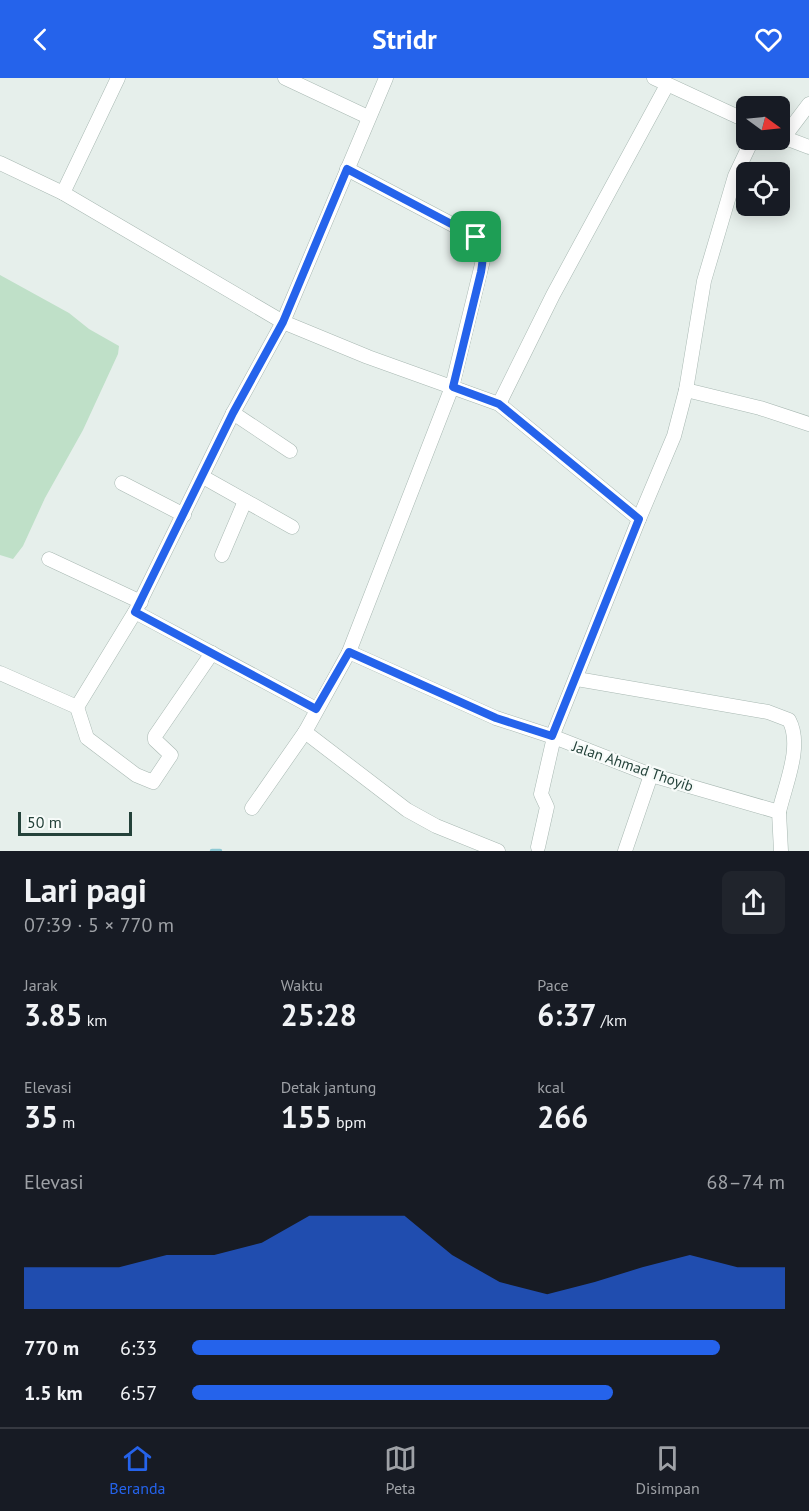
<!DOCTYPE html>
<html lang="id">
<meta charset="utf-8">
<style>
body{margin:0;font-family:"PT Sans",sans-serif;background:#20242c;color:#f1f3f6;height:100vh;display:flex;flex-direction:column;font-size:22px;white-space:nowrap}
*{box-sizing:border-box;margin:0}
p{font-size:20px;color:#9ea1a6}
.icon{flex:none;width:33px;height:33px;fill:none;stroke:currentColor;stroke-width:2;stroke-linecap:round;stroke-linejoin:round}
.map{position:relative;height:773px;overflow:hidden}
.side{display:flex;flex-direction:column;background:#171b24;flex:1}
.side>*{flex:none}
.needle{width:39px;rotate:105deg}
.fabs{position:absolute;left:736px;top:18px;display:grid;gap:12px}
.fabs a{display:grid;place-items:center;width:54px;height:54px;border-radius:9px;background:#171b24;box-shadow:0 3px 15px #0003;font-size:30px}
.scale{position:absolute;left:18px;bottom:15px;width:114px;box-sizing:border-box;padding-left:6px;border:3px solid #24423a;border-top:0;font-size:16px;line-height:21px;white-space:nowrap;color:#24423a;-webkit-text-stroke:4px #f7fbf9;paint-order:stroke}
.pin{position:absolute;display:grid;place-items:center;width:51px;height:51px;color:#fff;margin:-26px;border-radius:12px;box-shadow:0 3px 9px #0006}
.round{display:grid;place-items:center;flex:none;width:63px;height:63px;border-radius:9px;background:#20242c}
.overview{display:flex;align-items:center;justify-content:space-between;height:102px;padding:0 24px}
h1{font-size:33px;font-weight:700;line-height:45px}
.metrics{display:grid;grid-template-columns:repeat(3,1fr);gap:9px;height:102px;padding:6px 24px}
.metrics div{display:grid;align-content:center}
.metrics b{font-size:30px;font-weight:700}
.metrics small{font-size:16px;font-weight:400}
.metrics p{font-size:16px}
.chart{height:168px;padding:12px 24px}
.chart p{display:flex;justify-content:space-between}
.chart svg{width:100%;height:108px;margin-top:6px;fill:#2563eb;opacity:.7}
ul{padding:0 24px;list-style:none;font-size:20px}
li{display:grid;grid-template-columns:96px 72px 1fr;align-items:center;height:45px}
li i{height:15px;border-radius:8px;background:#2563eb}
header{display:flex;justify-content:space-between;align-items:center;height:78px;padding:0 24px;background:#2563eb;color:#fff;font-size:27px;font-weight:700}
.dock{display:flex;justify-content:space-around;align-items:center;height:84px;border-top:2px solid #363941;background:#171b24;font-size:16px;color:#9ea1a6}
.dock a{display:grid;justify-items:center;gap:3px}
.dock .active{color:#2563eb}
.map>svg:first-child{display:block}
</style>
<header><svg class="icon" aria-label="back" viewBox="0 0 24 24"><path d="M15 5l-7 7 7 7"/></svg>Stridr<svg class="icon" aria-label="heart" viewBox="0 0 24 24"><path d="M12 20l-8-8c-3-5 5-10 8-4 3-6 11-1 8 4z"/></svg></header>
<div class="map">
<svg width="809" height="773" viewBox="0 0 809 773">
<rect width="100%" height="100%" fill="#e6efeb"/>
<path fill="#bfe0c8" d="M 0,197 L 69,235 L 89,251 L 119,268 L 118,276 L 83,352 L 45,420 L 23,468 L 13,481 L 0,477 Z"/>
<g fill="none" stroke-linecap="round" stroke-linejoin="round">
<path stroke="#8ec9d4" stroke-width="4.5" d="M 212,773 L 220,773"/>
<defs>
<g id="minor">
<path d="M 118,0 L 63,115 L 283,244 L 368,279 L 499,326 L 639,441 L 552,659"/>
<path d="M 285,0 L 368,39"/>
<path d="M 654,0 L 747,43"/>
<path d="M 780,58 L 809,69"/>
<path d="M 784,59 L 809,26"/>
<path d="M 0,85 L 63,115"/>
<path d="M 347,91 L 476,159 L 480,163 L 483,182 L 452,309 L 349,574"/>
<path d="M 686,312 L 760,330 L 809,346"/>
<path d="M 499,326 L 553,217 L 667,7"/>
<path d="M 233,335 L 290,373"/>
<path d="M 203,399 L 292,449"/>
<path d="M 122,405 L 184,437"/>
<path d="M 639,441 L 674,358 L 686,312 L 704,203 L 735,98 L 752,62"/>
<path d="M 222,477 L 245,423"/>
<path d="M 49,481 L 141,524"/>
<path d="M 135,534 L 316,631"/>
<path d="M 0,595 L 77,629 L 135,534 L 233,335 L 283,244 L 386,0"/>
<path d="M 577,601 L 768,634 L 789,642 C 803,668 785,707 779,734"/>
<path d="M 77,629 L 87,660 L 136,697 L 153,704 L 171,677 L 155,662 L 155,658 L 212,575"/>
<path d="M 305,654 L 407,732 L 436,748 L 498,773"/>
<path d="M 252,730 L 305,654 L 349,574 L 496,640 L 554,659 L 651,697 L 779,734 L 781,773"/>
<path d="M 538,769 L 547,729 L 541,716 L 554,659"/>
<path d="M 625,773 L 651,697"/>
</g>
</defs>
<use href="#minor" stroke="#a8b8b2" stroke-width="15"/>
<use href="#minor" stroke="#fff" stroke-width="14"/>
</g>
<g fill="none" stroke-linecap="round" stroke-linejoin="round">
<defs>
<path id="route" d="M 347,91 L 476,159 C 485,169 483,182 481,194 L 453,309 L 499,326 L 639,441 L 552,658 L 496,640 L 349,574 L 316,631 L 135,534 L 233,335 L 283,244 Z"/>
</defs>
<use href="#route" stroke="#fff" stroke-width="12"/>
<use href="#route" stroke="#2563eb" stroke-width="8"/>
</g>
<g text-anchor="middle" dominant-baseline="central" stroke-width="4.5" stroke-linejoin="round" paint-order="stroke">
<g font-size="15" fill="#24423a" stroke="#f7fbf9">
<text transform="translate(633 688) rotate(19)">Jalan Ahmad Thoyib</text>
</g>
</g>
</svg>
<div class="fabs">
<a><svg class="needle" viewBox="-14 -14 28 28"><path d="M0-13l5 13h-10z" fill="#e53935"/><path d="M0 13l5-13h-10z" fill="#9ea1a6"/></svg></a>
<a><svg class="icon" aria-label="locate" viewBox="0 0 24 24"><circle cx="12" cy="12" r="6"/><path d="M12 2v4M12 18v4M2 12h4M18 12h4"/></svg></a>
</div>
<div class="scale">50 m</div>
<div class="pin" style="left:476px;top:159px;background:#1e9e55"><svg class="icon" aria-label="arrive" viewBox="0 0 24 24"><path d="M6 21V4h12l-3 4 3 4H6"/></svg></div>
</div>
<section class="side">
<div class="overview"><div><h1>Lari pagi</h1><p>07:39 · 5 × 770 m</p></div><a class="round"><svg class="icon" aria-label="share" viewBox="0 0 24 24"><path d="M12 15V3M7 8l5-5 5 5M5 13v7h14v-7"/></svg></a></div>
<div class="metrics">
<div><p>Jarak</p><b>3.85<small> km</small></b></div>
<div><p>Waktu</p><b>25:28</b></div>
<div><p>Pace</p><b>6:37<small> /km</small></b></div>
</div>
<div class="metrics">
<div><p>Elevasi</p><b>35<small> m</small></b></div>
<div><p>Detak jantung</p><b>155<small> bpm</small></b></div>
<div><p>kcal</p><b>266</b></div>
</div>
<div class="chart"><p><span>Elevasi</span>68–74 m</p>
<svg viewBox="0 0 160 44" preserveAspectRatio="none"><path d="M0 44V27L10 27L20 27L30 22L40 22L50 17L60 6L70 6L80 6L90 22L100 33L110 38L120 33L130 27L140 22L150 27L160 27V44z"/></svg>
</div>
<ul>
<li><b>770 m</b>6:33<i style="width:89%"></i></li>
<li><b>1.5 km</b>6:57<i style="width:71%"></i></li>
</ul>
</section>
<nav class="dock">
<a class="active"><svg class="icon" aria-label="home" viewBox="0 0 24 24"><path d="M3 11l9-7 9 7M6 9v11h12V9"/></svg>Beranda</a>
<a><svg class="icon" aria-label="map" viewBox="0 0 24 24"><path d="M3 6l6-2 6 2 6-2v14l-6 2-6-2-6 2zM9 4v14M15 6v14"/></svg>Peta</a>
<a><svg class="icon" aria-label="saved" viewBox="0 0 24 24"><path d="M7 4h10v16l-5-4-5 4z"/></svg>Disimpan</a>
</nav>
